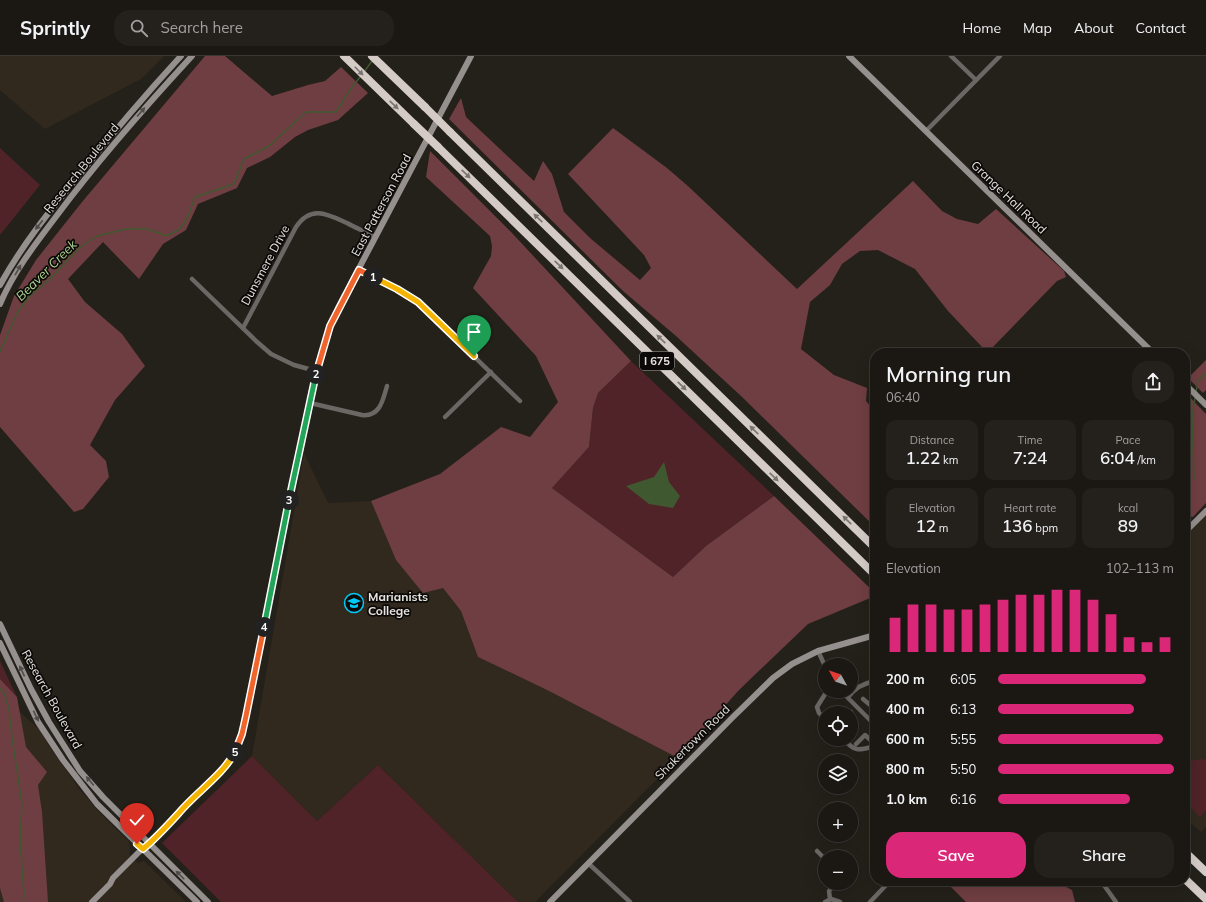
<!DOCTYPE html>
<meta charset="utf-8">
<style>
body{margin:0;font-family:Mulish,sans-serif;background:#24211d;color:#f1f3f6;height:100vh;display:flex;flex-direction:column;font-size:15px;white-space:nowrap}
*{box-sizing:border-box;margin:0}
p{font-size:13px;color:#a0a0a0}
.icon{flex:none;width:22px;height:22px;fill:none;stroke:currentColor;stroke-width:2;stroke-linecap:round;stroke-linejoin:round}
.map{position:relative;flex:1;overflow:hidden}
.drawer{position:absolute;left:870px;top:292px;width:320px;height:538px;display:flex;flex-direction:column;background:#1b1814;border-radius:16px;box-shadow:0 4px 16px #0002,0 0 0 1px #393734}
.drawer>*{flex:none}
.needle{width:26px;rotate:310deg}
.controls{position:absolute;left:818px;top:602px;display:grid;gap:8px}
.controls a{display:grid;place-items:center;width:40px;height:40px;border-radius:50%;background:#1b1814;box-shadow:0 4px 16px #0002,0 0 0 1px #393734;font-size:20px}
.pin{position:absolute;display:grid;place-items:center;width:34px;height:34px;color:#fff;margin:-41px -17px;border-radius:50% 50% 50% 0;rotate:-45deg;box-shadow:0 0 4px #0007}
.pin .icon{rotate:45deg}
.km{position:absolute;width:20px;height:20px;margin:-10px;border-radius:50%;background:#222;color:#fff;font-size:11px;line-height:20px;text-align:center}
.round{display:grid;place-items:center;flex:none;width:42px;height:42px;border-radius:16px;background:#24211d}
.headline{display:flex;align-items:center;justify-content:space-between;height:68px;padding:0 16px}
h1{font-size:22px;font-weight:600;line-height:30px}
.figures{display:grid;grid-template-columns:repeat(3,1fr);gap:6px;height:68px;padding:4px 16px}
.figures div{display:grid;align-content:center;border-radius:10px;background:#24211d;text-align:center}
.figures b{font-size:17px;font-weight:600}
.figures small{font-size:11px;font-weight:400}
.figures p{font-size:11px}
.chart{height:112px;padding:8px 16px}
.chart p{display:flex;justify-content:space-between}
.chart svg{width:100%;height:72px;margin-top:4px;stroke:#db2777;stroke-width:6}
.action{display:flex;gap:8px;margin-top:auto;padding:8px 16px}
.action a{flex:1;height:46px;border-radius:16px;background:#db2777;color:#fff;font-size:16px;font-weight:600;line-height:46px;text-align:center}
.action a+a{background:#24211d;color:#f1f3f6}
ul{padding:0 16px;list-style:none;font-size:13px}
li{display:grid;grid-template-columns:64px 48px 1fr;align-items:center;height:30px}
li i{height:10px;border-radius:5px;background:#db2777}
header{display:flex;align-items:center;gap:24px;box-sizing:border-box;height:56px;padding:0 20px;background:#1b1814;border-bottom:1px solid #393734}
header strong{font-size:19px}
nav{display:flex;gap:22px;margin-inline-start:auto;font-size:14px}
.search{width:280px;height:36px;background:#24211d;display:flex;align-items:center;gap:10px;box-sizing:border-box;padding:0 14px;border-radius:16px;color:#a0a0a0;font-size:15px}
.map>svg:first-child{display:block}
</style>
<header>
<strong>Sprintly</strong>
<div class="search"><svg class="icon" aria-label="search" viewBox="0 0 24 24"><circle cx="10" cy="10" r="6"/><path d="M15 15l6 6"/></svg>Search here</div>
<nav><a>Home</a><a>Map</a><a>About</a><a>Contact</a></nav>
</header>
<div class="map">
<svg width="1206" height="846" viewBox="0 0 1206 846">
<rect width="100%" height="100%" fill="#24201a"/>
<g fill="#31291e">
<path d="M 0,0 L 164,0 L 141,23 L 45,73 L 0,34 Z"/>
<path d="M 304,397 L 328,447 L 371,445 L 396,504 L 443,532 L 461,555 L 478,601 L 549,635 L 678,702 L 535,846 L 518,846 L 378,709 L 317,765 L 252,700 Z"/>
<path d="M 1206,459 L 1206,771 L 1201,776 L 1185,762 L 1185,476 Z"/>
<path d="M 0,638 L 40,674 L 49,690 L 80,734 L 100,757 L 129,786 L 130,794 L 129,798 L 138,807 L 144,805 L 186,846 L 0,846 Z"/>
</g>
<g fill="#4f2328">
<path d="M 0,92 L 40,129 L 0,179 Z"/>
<path d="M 631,305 L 774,440 L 706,490 L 673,521 L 552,432 L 589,391 L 593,352 L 598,337 Z"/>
<path d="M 0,605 L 17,641 L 0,623 Z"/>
<path d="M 252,700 L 317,765 L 378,709 L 518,846 L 221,846 L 162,787 Z"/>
<path d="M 1201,703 L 1206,704 L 1206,754 L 1200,761 L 1185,746 L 1185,706 Z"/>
</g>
<g fill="#6f3e42">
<path d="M 205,0 L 225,0 L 272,40 L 308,29 L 325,25 L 341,11 L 368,37 L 338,64 L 308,74 L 295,81 L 270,101 L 247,112 L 237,132 L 198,148 L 186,174 L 163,188 L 139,223 L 103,186 L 68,223 L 85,246 L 122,278 L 145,310 L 115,344 L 90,389 L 106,405 L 109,421 L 83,453 L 74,456 L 0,371 L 0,279 L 14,240 L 36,204 L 82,146 Z"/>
<path d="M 461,42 L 466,61 L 534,125 L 543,105 L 552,118 L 564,156 L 590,182 L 640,224 L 651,212 L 644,199 L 568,118 L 613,72 L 667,112 L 689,131 L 797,233 L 913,125 L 942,155 L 957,163 L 978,168 L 996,153 L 1064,215 L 1066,221 L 1057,225 L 992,292 L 982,291 L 948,255 L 915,213 L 878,194 L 860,195 L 842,208 L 830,229 L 810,246 L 801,293 L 834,319 L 867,332 L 866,345 L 875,356 L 875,471 L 741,340 L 676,280 L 623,235 L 449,63 Z"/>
<path d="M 430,95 L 512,177 L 631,305 L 598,337 L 593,352 L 589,391 L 552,432 L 673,521 L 706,490 L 774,440 L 875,537 L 875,540 L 808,568 L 739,634 L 678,702 L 549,635 L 478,601 L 461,555 L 443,532 L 423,537 L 396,504 L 371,445 L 440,418 L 501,371 L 530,381 L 558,346 L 536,300 L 473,232 L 491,200 L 492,190 L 490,180 L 426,121 Z"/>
<path d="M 1206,304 L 1206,334 L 1203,337 L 1188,322 Z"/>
<path d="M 1185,336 L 1206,358 L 1206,447 L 1193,461 L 1185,460 Z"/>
<path d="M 0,623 L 17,641 L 26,691 L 47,716 L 38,729 L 42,756 L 48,846 L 4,846 L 0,832 Z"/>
<path d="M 945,825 L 1055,825 L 1072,834 L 1075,846 L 966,846 Z"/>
</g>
<path fill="#40582f" d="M 664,406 L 669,426 L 680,440 L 673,452 L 649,448 L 626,430 L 654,421 Z"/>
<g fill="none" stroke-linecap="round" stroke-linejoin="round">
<g stroke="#40582f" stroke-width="1.5">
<path d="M 364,16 L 372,5"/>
<path d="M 0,296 L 18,255 L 30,240 L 52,221 L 79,192 L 97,180 L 126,173 L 148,173 L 167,180 L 180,173 L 188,160 L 195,141 L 234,128 L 244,103 L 269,90 L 306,56 L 336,56 L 349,35 L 360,21"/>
<path d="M 1196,336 L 1198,325 L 1206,317"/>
<path d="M 1194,423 L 1192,361 L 1195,342"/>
<path d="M 0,632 L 4,637 L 9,653 L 12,682 L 22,748 L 20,784 L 24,838 L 23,846"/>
</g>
<g stroke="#6b6765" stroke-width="4.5">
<path d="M 951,0 L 976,24"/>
<path d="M 926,75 L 1000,0"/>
<path d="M 359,214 L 397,233 L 418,246 L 520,345"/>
<path d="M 192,223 L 256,285 L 271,298 L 294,309 L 316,315"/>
<path d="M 243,272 L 296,171 C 311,149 327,158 347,167 C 356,172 366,176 375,181"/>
<path d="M 310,347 L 362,359 C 380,361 383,344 387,330"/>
<path d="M 445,361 L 491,316"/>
<path d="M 818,595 L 825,610"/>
<path d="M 841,635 L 875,669"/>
<path d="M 848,641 C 855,632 864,627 875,625"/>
<path d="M 863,643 L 875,653"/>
<path d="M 850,657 L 851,656"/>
<path d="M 825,663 L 819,657 L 817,651 L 827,635"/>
<path d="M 844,683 C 855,697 860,694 875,690"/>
<path d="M 856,688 L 865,679 L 875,688"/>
<path d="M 817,795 L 825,803"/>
<path d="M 588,807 L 630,846"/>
<path d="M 1101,825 L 1116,846"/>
<path d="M 830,843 L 829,835 L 835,827"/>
<path d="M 825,846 L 831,843 L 840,846"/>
<path d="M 870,846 L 890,825"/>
</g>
<g stroke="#958f8d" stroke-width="6">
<path d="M 849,0 L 1153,297"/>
<path d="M 0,229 C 22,189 51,153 80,118 C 112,78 146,38 181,0"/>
<path d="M 0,248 C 14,215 36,187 58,158 C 99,103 145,51 192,0"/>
<path d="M 1185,328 L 1206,349"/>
<path d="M 1185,476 L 1206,455"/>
<path d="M 0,568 L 31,633 L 49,666 L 80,715 L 103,741 L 208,846"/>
<path d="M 0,587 L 38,666 L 63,704 L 97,748 L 197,846"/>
<path d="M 92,846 L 110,828 L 113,822 L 139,796 L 153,785 L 177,758 L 228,708 L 237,693 L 246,660 C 263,576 279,491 297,407 C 308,355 316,301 338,252 L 471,0"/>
<path d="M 550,846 L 732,662 L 773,622 L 792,608 L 818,595 L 875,579"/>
</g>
<g stroke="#d4cbc7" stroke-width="8">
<path d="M 344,0 L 414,68"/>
<path d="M 372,0 L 425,51"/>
<path d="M 450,76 L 875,492"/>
<path d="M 438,91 L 875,519"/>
<path d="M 1185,796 L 1206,816"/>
<path d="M 1185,823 L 1206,843"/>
</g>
<g stroke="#d4cbc7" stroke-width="8">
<path d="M 425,51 L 450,76"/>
<path d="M 414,68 L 438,91"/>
</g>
</g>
<defs><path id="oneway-solid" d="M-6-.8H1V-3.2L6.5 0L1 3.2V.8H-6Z"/></defs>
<g fill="#7a7471">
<use href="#oneway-solid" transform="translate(359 15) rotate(45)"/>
<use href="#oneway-solid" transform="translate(394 49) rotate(43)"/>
<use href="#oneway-solid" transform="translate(466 118) rotate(44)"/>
<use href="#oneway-solid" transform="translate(538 162) rotate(-136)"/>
<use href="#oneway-solid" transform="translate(559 209) rotate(44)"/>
<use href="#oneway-solid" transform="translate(661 283) rotate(-136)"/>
<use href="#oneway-solid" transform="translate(682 330) rotate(44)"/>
<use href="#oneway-solid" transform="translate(754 374) rotate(-136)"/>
<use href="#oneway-solid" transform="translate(774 421) rotate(44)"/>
<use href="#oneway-solid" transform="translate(847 464) rotate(-136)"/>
</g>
<g fill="#504c4a">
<use href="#oneway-solid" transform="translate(141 56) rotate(-49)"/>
<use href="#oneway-solid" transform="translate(39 169) rotate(128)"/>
<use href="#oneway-solid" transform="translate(18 214) rotate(-60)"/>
<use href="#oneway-solid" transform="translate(22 615) rotate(-115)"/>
<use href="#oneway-solid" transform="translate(36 660) rotate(64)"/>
<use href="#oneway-solid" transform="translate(90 725) rotate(-130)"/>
<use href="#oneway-solid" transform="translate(180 819) rotate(-135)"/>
</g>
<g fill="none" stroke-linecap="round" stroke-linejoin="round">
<defs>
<path id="split-1" d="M 373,221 L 397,233 L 418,246 L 474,300"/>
<path id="split-2" d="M 316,318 L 330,270 L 359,214 L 373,221"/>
<path id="split-3" d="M 289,444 L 316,318"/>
<path id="split-4" d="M 264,571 L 289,444"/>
<path id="split-5" d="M 235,696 L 242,678 L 246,660 L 264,571"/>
<path id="split-6" d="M 137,788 L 143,793 C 156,782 167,770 178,758 C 195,737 222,720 235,696"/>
</defs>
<use href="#split-1" stroke="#fff" stroke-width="8"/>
<use href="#split-2" stroke="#fff" stroke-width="8"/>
<use href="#split-3" stroke="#fff" stroke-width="8"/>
<use href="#split-4" stroke="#fff" stroke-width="8"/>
<use href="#split-5" stroke="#fff" stroke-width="8"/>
<use href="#split-6" stroke="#fff" stroke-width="8"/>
<use href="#split-1" stroke="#f5b400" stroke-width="5"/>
<use href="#split-2" stroke="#f0652b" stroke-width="5"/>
<use href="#split-3" stroke="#22a559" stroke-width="5"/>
<use href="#split-4" stroke="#22a559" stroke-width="5"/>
<use href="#split-5" stroke="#f0652b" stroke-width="5"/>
<use href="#split-6" stroke="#f5b400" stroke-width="5"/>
</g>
<defs>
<symbol id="school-ring" viewBox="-11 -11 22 22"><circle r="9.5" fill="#0c0a08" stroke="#00cbf8" stroke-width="1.5"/><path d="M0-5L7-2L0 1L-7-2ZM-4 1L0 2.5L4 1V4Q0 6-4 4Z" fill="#00cbf8"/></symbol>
</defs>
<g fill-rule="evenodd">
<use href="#school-ring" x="343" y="536" width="22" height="22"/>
</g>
<g text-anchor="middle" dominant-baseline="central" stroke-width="3.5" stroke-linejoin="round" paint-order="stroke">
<rect fill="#0c0a08" stroke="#a5a39f" stroke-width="1" x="640" y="296" width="34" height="18" rx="3"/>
<g font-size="11" font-weight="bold" fill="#e7e4e0">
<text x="657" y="305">I 675</text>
</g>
<g font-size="12" fill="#e7e4e0" stroke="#0c0a08">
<text transform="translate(81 112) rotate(-51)">Research Boulevard</text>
<text transform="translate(1009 141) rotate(44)">Grange Hall Road</text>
<text transform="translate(381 149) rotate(-62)">East Patterson Road</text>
<text transform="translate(265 209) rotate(-62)">Dunsmere Drive</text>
<text transform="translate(52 643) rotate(61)">Research Boulevard</text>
<text transform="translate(692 686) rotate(-45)">Shakertown Road</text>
</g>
<g font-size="12" font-weight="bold" fill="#e7e4e0" stroke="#0c0a08" text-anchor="start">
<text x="368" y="540">Marianists<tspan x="368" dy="14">College</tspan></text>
</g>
<g font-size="13" font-style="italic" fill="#afd693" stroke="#0c0a08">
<text transform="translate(46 214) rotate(-45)">Beaver Creek</text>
</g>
</g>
</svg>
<div class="controls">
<a><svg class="needle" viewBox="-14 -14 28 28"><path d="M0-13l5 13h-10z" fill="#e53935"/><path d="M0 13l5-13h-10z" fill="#a0a0a0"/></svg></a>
<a><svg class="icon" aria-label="locate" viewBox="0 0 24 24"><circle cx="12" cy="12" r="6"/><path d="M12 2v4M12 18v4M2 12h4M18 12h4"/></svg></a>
<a><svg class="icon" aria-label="layers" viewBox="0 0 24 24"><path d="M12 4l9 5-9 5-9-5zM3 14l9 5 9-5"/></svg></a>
<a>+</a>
<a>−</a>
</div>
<div class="pin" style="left:474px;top:300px;background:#1e9e55"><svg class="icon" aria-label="arrive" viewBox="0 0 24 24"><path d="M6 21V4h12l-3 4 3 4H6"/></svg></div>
<div class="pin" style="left:137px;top:788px;background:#d93025"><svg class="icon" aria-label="check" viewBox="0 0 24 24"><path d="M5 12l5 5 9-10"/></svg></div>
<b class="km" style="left:373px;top:221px">1</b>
<b class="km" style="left:316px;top:318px">2</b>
<b class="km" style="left:289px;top:444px">3</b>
<b class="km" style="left:264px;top:571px">4</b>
<b class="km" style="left:235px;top:696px">5</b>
<section class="drawer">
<div class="headline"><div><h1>Morning run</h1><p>06:40</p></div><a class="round"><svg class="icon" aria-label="share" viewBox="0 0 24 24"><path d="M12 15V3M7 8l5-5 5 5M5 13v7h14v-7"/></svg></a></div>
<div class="figures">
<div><p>Distance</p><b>1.22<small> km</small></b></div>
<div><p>Time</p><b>7:24</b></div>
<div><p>Pace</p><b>6:04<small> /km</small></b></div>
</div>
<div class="figures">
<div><p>Elevation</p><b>12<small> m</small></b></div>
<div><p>Heart rate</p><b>136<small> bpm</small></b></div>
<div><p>kcal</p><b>89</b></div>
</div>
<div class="chart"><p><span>Elevation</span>102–113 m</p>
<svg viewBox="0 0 160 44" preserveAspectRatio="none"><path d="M5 44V23M15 44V15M25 44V15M35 44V18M45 44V18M55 44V15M65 44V12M75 44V9M85 44V9M95 44V6M105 44V6M115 44V12M125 44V21M135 44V35M145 44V38M155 44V35"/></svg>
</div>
<ul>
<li><b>200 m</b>6:05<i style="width:84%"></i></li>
<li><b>400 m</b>6:13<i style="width:77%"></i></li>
<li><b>600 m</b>5:55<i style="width:94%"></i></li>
<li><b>800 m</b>5:50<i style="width:100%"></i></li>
<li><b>1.0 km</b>6:16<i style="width:75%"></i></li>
</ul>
<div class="action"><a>Save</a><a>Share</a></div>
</section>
</div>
